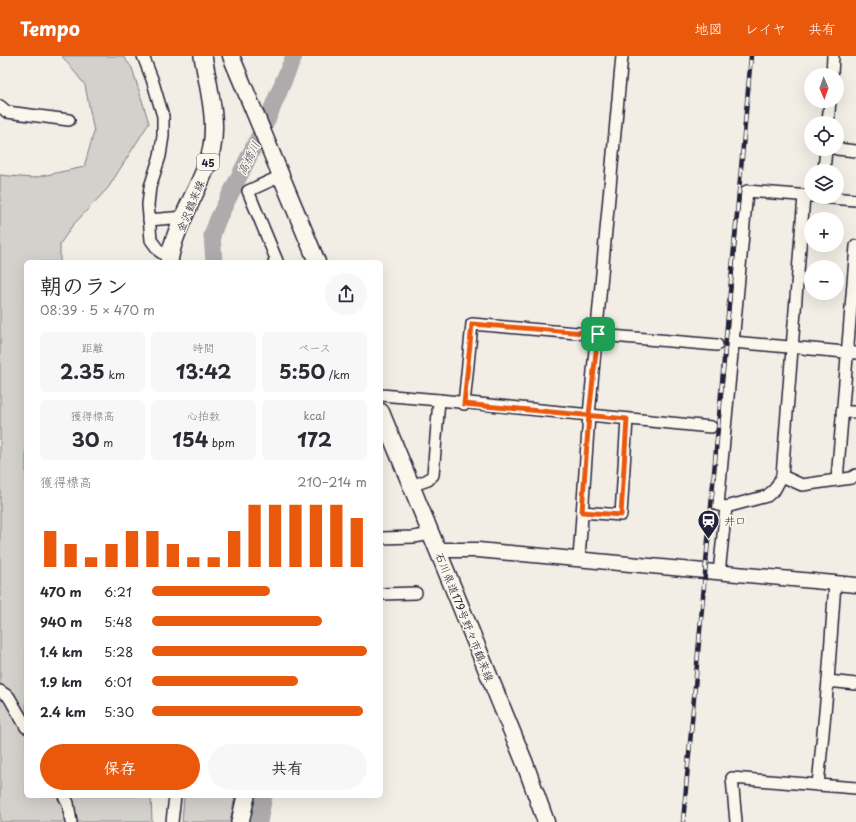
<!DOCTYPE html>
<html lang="ja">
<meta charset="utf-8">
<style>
body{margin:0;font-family:"Playpen Sans","Klee One",sans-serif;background:#f7f7f7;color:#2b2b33;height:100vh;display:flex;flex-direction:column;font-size:15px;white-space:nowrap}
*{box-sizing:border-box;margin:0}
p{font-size:13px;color:#7c7c81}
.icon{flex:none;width:22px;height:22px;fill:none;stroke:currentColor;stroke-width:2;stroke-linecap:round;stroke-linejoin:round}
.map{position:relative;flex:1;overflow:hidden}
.side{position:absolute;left:24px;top:204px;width:359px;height:538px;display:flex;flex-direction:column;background:#fff;border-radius:6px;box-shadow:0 4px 16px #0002}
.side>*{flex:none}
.needle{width:26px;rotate:178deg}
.buttons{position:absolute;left:804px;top:12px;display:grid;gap:8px}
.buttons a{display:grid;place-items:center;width:40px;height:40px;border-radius:50%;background:#fff;box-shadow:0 4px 16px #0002;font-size:20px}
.pin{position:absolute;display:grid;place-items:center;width:34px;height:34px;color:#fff;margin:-17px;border-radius:8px;box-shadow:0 2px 6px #0006}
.round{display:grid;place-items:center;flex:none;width:42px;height:42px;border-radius:21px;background:#f7f7f7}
.overview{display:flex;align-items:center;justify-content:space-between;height:68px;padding:0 16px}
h1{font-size:22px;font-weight:700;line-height:30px}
.figures{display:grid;grid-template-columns:repeat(3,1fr);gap:6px;height:68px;padding:4px 16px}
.figures div{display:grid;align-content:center;border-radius:6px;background:#f7f7f7;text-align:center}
.figures b{font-size:20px;font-weight:700}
.figures small{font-size:11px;font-weight:400}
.figures p{font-size:11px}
.chart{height:112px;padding:8px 16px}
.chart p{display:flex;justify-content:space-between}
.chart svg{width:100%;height:72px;margin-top:4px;stroke:#ea580c;stroke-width:6}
.button{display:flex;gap:8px;margin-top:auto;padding:8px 16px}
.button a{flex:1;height:46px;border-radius:24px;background:#ea580c;color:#fff;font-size:16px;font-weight:700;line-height:46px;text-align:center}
.button a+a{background:#f7f7f7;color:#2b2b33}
ul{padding:0 16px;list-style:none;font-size:13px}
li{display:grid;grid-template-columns:64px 48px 1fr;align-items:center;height:30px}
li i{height:10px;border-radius:5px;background:#ea580c}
header{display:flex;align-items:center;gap:24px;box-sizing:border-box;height:56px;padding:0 20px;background:#ea580c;color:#fff}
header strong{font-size:19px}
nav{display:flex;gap:22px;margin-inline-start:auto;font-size:14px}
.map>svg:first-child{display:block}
</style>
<header>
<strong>Tempo</strong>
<nav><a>地図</a><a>レイヤ</a><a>共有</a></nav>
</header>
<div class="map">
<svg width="856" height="766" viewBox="0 0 856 766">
<rect width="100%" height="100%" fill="#f2eee5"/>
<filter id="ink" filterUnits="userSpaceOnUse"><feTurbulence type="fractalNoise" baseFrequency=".025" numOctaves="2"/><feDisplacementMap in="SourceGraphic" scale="8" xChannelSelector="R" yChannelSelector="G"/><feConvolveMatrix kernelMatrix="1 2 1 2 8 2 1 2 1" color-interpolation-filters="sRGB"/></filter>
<g filter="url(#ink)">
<g fill="#d4d1cc" stroke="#7b7a84">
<path d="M 62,0 L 123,0 L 132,12 L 149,67 L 108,132 L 72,170 L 60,188 L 60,206 L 26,206 L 26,740 L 151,740 L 152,766 L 0,766 L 0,119 L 32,122 L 84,111 L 94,76 L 85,29 Z"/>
<path d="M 184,740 L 235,740 L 230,766 L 182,766 Z"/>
</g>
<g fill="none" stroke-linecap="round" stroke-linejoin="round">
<g stroke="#aeabad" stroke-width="17">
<path d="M 214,206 L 212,179 L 218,163 L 268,62 L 294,0"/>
<path d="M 259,766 L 264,740"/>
</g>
<defs>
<g id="minor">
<path d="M 143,0 L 152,23 L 163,60 L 163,80 L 160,100 L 150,131 L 148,149 L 151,184 L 159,195 L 170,202"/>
<path d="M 832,19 L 833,0"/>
<path d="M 0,50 L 7,56 L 69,64"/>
<path d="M 828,67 L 830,45"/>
<path d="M 837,93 L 856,95"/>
<path d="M 824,115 L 826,93"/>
<path d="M 819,141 L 856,144"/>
<path d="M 149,164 L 184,161"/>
<path d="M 274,206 L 277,205 L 248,135 L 281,120"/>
<path d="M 733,286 L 856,297"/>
<path d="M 381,339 L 439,344 L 433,419 L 428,424 L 411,430"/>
<path d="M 439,344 L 711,371"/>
<path d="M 464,348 L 472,268 L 717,289"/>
<path d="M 842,356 L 856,356"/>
<path d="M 782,420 L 802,429 L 851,422 L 856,419"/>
<path d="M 837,424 L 856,190"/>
<path d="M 726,451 L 767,440 L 775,433 L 782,420 L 804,140"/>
<path d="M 582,456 L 621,459 L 627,363"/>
<path d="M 381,482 L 414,481 L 431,478"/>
<path d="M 579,503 L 589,359 L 622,0"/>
<path d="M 719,517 L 726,451 L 718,449 L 747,135 L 811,140"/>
<path d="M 381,538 L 416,537"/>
<path d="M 828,625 L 856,628"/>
<path d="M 0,635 L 9,641 L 26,671"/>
<path d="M 818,729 L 828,625 L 835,527"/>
<path d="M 64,740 L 68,747 L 71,766"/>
<path d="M 172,766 L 175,740"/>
<path d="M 736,766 L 732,722 L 856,732"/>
</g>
<path id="tertiary" d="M 437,494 L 478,494 L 856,529"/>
<g id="secondary">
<path d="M 231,0 L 317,206"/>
<path d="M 381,356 L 524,705 L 546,766"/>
</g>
<g id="primary">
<path d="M 169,206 C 173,175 196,138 207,109 C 221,73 209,36 203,0"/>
<path d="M 240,766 L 246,740"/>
</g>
</defs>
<use href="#minor" stroke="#22223b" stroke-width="14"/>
<use href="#tertiary" stroke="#22223b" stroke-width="17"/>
<use href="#secondary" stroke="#22223b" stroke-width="19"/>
<use href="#primary" stroke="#22223b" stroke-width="20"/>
<use href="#minor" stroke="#fbf7ec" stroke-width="11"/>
<use href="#tertiary" stroke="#fbf7ec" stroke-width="14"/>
<use href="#secondary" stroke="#fbf7ec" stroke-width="16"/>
<use href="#primary" stroke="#fbf7ec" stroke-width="17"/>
<defs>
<path id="rail" d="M 683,766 L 751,0"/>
</defs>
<use href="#rail" stroke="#22223b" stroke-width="4.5"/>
<use href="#rail" stroke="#fbf7ec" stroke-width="3" stroke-dasharray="9" stroke-linecap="butt"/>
</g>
</g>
<g fill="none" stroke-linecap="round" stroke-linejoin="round" filter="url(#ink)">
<defs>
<path id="route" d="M 598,278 L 589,359 L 582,456 L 621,459 L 627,363 L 464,348 L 472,268 L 598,278"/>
</defs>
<use href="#route" stroke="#fff" stroke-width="8"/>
<use href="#route" stroke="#ea580c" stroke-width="5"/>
</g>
<defs>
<symbol id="station-pin" viewBox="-11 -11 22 30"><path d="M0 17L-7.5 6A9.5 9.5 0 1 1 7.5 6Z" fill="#22223b" stroke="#fbf7ec"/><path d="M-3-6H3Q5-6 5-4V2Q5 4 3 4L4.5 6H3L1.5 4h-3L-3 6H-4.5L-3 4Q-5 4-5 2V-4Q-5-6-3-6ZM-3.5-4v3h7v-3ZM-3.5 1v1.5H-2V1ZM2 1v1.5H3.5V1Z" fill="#fff"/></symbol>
</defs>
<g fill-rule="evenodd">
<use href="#station-pin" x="696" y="452" width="25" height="34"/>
</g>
<g text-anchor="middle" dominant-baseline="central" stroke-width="3" stroke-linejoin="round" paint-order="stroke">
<rect fill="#fbf7ec" stroke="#636270" stroke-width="1" x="197" y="98" width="22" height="16" rx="3"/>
<g font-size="10" font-weight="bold" fill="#22223b">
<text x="208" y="106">45</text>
</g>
<g font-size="11" fill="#22223b" stroke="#fbf7ec">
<text transform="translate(190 150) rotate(-67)">金沢鶴来線</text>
<text transform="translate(465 561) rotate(68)">石川県道179号野々市鶴来線</text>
</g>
<g font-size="11" fill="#22223b" stroke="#fbf7ec" text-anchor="start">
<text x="724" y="464">井口</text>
</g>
<g font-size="12" font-style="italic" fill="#535263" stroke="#fbf7ec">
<text transform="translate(248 102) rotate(-64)">高橋川</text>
</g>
</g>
</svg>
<div class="buttons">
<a><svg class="needle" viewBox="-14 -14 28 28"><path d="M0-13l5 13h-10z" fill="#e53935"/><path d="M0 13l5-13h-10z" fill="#7c7c81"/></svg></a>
<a><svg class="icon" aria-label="locate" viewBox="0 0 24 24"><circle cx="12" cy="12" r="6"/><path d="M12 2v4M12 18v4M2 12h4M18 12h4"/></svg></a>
<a><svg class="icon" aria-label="layers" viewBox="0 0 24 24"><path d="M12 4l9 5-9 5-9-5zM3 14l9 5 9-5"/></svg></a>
<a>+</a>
<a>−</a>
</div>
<div class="pin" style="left:598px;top:278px;background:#1e9e55"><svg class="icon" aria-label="arrive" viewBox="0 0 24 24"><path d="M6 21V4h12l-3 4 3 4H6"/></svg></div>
<section class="side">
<div class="overview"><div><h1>朝のラン</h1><p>08:39 · 5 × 470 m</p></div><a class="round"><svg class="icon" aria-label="share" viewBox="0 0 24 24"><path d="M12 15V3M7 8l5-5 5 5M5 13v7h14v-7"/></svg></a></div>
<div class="figures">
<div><p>距離</p><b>2.35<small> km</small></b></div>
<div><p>時間</p><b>13:42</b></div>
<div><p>ペース</p><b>5:50<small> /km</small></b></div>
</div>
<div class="figures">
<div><p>獲得標高</p><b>30<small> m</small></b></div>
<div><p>心拍数</p><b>154<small> bpm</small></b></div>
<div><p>kcal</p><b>172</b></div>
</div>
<div class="chart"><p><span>獲得標高</span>210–214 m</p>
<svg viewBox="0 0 160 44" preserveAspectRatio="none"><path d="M5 44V22M15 44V30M25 44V38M35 44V30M45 44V22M55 44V22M65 44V30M75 44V38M85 44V38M95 44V22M105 44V6M115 44V6M125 44V6M135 44V6M145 44V6M155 44V14"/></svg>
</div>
<ul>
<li><b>470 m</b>6:21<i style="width:55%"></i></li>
<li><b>940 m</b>5:48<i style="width:79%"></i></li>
<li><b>1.4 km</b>5:28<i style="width:100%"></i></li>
<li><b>1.9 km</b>6:01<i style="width:68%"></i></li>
<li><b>2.4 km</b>5:30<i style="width:98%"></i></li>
</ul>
<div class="button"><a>保存</a><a>共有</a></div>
</section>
</div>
